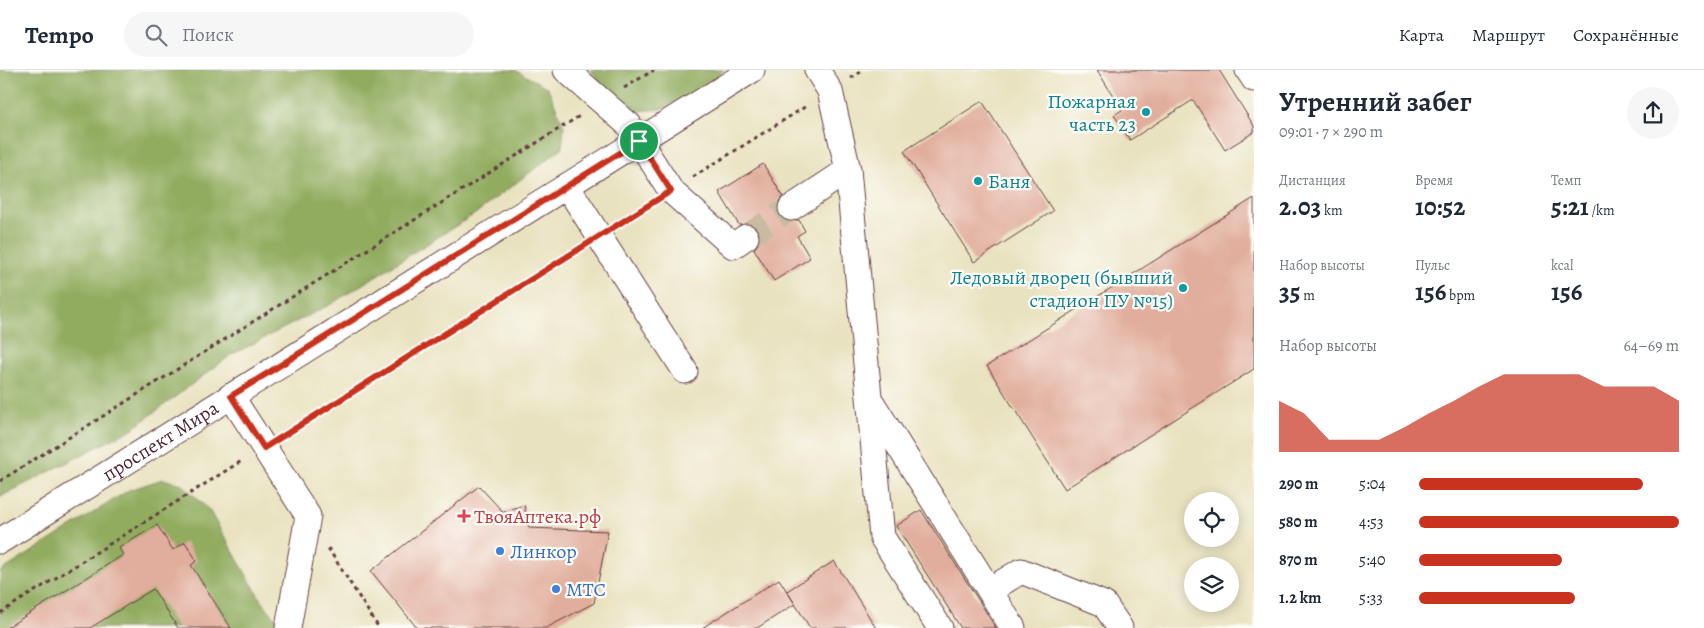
<!DOCTYPE html>
<html lang="ru">
<meta charset="utf-8">
<style>
body{margin:0;font-family:Alegreya,serif;background:#f6f6f7;color:#1f2937;height:100vh;display:flex;flex-direction:column;font-size:19px;white-space:nowrap}
*{box-sizing:border-box;margin:0}
p{font-size:16px;color:#747a83}
.icon{flex:none;width:28px;height:28px;fill:none;stroke:currentColor;stroke-width:2;stroke-linecap:round;stroke-linejoin:round}
.map{position:relative;flex:1;overflow:hidden}
.side{display:flex;flex-direction:column;background:#fff;width:450px}
.side>*{flex:none}
.controls{position:absolute;left:1184px;top:422px;display:grid;gap:10px}
.controls a{display:grid;place-items:center;width:55px;height:55px;border-radius:50%;background:#fff;box-shadow:0 2px 12px #0003;font-size:25px}
.pin{position:absolute;display:grid;place-items:center;width:42px;height:42px;color:#fff;margin:-21px;border:2px solid #fff;border-radius:50%;box-shadow:0 1px 5px #0007}
.round{display:grid;place-items:center;flex:none;width:52px;height:52px;border-radius:26px;background:#f6f6f7}
.summary{display:flex;align-items:center;justify-content:space-between;height:85px;padding:0 25px}
h1{font-size:28px;font-weight:700;line-height:38px}
.figures{display:grid;grid-template-columns:repeat(3,1fr);gap:8px;height:85px;padding:5px 25px}
.figures div{display:grid;align-content:center}
.figures b{font-size:25px;font-weight:700}
.figures small{font-size:14px;font-weight:400}
.figures p{font-size:14px}
.chart{height:140px;padding:10px 25px}
.chart p{display:flex;justify-content:space-between}
.chart svg{width:100%;height:90px;margin-top:5px;fill:#c8321e;opacity:.7}
ul{padding:0 25px;list-style:none;font-size:16px}
li{display:grid;grid-template-columns:80px 60px 1fr;align-items:center;height:38px}
li i{height:12px;border-radius:6px;background:#c8321e}
header{display:flex;align-items:center;gap:30px;box-sizing:border-box;height:70px;padding:0 25px;background:#fff;border-bottom:1px solid #e0e1e3}
header strong{font-size:24px}
nav{display:flex;gap:28px;margin-inline-start:auto;font-size:18px}
.search{width:350px;height:45px;background:#f6f6f7;display:flex;align-items:center;gap:12px;box-sizing:border-box;padding:0 18px;border-radius:28px;color:#747a83;font-size:19px}
main{display:flex;flex:1;min-height:0}
.map>svg:first-child{display:block}
</style>
<header>
<strong>Tempo</strong>
<div class="search"><svg class="icon" aria-label="search" viewBox="0 0 24 24"><circle cx="10" cy="10" r="6"/><path d="M15 15l6 6"/></svg>Поиск</div>
<nav><a>Карта</a><a>Маршрут</a><a>Сохранённые</a></nav>
</header>
<main>
<div class="map">
<svg width="1254" height="558" viewBox="0 0 1254 558">
<rect width="100%" height="100%" fill="#fdfcf7"/>
<filter id="ink" filterUnits="userSpaceOnUse"><feTurbulence type="fractalNoise" baseFrequency=".02" numOctaves="2"/><feDisplacementMap in="SourceGraphic" scale="10" xChannelSelector="R" yChannelSelector="G"/><feConvolveMatrix kernelMatrix="1 2 1 2 8 2 1 2 1" color-interpolation-filters="sRGB"/></filter>
<filter id="wash" filterUnits="userSpaceOnUse"><feTurbulence type="fractalNoise" baseFrequency=".0096" numOctaves="4" result="noise"/><feDisplacementMap in="SourceGraphic" scale="20" xChannelSelector="R" yChannelSelector="G"/><feGaussianBlur stdDeviation="1.12" result="paint"/><feColorMatrix in="noise" values="0 0 0 0 0 0 0 0 0 0 0 0 0 0 0 0 0 1.4 0 .05"/><feComposite in="paint" operator="in"/></filter>
<g filter="url(#wash)">
<rect width="100%" height="100%" fill="#e9e2c0"/>
<g fill="#91ac5f" stroke="#6e6645">
<path d="M 0,0 L 515,0 L 548,18 L 564,56 L 562,78 L 475,144 L 331,234 L 231,285 L 132,359 L 0,427 Z"/>
<path d="M 590,0 L 724,0 L 701,19 L 662,39 L 627,42 Z"/>
<path d="M 163,409 L 182,414 L 209,440 L 261,530 L 283,558 L 0,558 L 0,502 L 129,420 Z"/>
</g>
<g id="blocks">
<g fill="#e1ad9c">
<path d="M 1097,0 L 1219,0 L 1254,56 L 1254,62 L 1225,80 L 1193,30 L 1130,70 L 1114,45 L 1122,40 Z"/>
<path d="M 982,31 L 1053,141 L 974,192 L 904,81 Z"/>
<path d="M 763,94 L 783,126 L 778,132 L 779,146 L 785,151 L 799,150 L 805,161 L 797,166 L 810,188 L 774,211 L 754,179 L 759,173 L 758,159 L 752,154 L 739,155 L 719,122 Z"/>
<path d="M 1254,128 L 1254,299 L 1065,419 L 987,296 Z"/>
<path d="M 479,416 L 503,442 L 524,435 L 529,458 L 608,461 L 594,533 L 546,558 L 417,558 L 371,501 Z"/>
<path d="M 921,440 L 972,520 L 996,558 L 961,558 L 896,456 Z"/>
<path d="M 157,455 L 173,480 L 185,472 L 197,491 L 191,495 L 231,558 L 178,558 L 153,519 L 90,558 L 6,558 L 123,485 L 119,478 Z"/>
<path d="M 834,491 L 850,516 L 876,558 L 810,558 L 787,521 Z"/>
<path d="M 779,509 L 795,534 L 757,558 L 702,558 Z"/>
</g>
</g>
</g>
<g filter="url(#ink)">
<use href="#blocks" fill-opacity="0" stroke="#623c41" stroke-width="1"/>
<g fill="none" stroke-linecap="round" stroke-linejoin="round">
<path stroke="#c9bba2" stroke-width="25" stroke-dasharray="25 12" stroke-linecap="butt" d="M 746,167 L 791,138"/>
<defs>
<g id="minor">
<path d="M 566,0 L 629,55 L 671,121 L 733,176 L 746,167"/>
<path d="M 817,0 L 830,21 L 848,100 L 882,467 L 940,558"/>
<path d="M 1248,0 L 1254,9"/>
<path d="M 567,116 L 685,301"/>
<path d="M 791,138 L 848,100"/>
<path d="M 231,326 L 308,446 L 288,558"/>
<path d="M 872,333 L 1013,558"/>
<path id="s1" d="M 0,471 L 752,0"/>
<path d="M 990,520 L 1021,501 L 1104,534 L 1120,558"/>
</g>
</defs>
<use href="#minor" stroke="#623c41" stroke-width="27"/>
<g stroke="#623c41" stroke-width="3" stroke-dasharray="4 4" stroke-linecap="butt">
<path d="M 851,8 L 864,0"/>
<path d="M 624,18 L 654,0"/>
<path d="M 693,107 L 808,35"/>
<path d="M 619,154 L 651,133"/>
<path d="M 284,365 L 580,179"/>
<path d="M 0,411 L 581,45"/>
<path d="M 328,478 L 379,558"/>
<path d="M 0,543 L 243,390"/>
</g>
<use href="#minor" stroke="#fff" stroke-width="25"/>
</g>
</g>
<g fill="none" stroke-linecap="round" stroke-linejoin="round" filter="url(#ink)">
<defs>
<path id="route" d="M 639,71 L 671,121 L 264,378 L 231,326 Z"/>
</defs>
<use href="#route" stroke="#fff" stroke-width="10"/>
<use href="#route" stroke="#c8321e" stroke-width="6"/>
</g>
<g fill="#0f9aa8" stroke="#fdfcf7" stroke-width="2">
<circle cx="1146" cy="42" r="5"/>
<circle cx="978" cy="111" r="5"/>
<circle cx="1183" cy="218" r="5"/>
</g>
<path fill="#e0444e" stroke="#fdfcf7" stroke-width="2" d="M461.5 438.5h5v5h5v5h-5v5h-5v-5h-5v-5h5z"/>
<g fill="#3f7fe0" stroke="#fdfcf7" stroke-width="2">
<circle cx="500" cy="481" r="5"/>
<circle cx="556" cy="519" r="5"/>
</g>
<g text-anchor="middle" dominant-baseline="central" stroke-width="4.5" stroke-linejoin="round" paint-order="stroke">
<g font-size="20" fill="#0d838f" stroke="#fdfcf7" text-anchor="end">
<text x="1136" y="31">Пожарная<tspan x="1136" dy="23">часть 23</tspan></text>
<text x="988" y="111" text-anchor="start">Баня</text>
<text x="1173" y="207">Ледовый дворец (бывший<tspan x="1173" dy="23">cтадион ПУ №15)</tspan></text>
</g>
<g font-size="20" fill="#4a1f2b" stroke="#fdfcf7">
<text stroke="none"><textPath href="#s1" startOffset="189">проспект Мира</textPath></text>
</g>
<g font-size="20" fill="#be3a42" stroke="#fdfcf7" text-anchor="start">
<text x="474" y="446">ТвояАптека.рф</text>
</g>
<g font-size="20" fill="#366cbe" stroke="#fdfcf7" text-anchor="start">
<text x="510" y="481">Линкор</text>
<text x="566" y="519">МТС</text>
</g>
</g>
</svg>
<div class="controls">
<a><svg class="icon" aria-label="locate" viewBox="0 0 24 24"><circle cx="12" cy="12" r="6"/><path d="M12 2v4M12 18v4M2 12h4M18 12h4"/></svg></a>
<a><svg class="icon" aria-label="layers" viewBox="0 0 24 24"><path d="M12 4l9 5-9 5-9-5zM3 14l9 5 9-5"/></svg></a>
</div>
<div class="pin" style="left:639px;top:71px;background:#1e9e55"><svg class="icon" aria-label="arrive" viewBox="0 0 24 24"><path d="M6 21V4h12l-3 4 3 4H6"/></svg></div>
</div>
<section class="side">
<div class="summary"><div><h1>Утренний забег</h1><p>09:01 · 7 × 290 m</p></div><a class="round"><svg class="icon" aria-label="share" viewBox="0 0 24 24"><path d="M12 15V3M7 8l5-5 5 5M5 13v7h14v-7"/></svg></a></div>
<div class="figures">
<div><p>Дистанция</p><b>2.03<small> km</small></b></div>
<div><p>Время</p><b>10:52</b></div>
<div><p>Темп</p><b>5:21<small> /km</small></b></div>
</div>
<div class="figures">
<div><p>Набор высоты</p><b>35<small> m</small></b></div>
<div><p>Пульс</p><b>156<small> bpm</small></b></div>
<div><p>kcal</p><b>156</b></div>
</div>
<div class="chart"><p><span>Набор высоты</span>64–69 m</p>
<svg viewBox="0 0 160 44" preserveAspectRatio="none"><path d="M0 44V19L10 25L20 38L30 38L40 38L50 32L60 25L70 19L80 12L90 6L100 6L110 6L120 6L130 12L140 12L150 12L160 19V44z"/></svg>
</div>
<ul>
<li><b>290 m</b>5:04<i style="width:86%"></i></li>
<li><b>580 m</b>4:53<i style="width:100%"></i></li>
<li><b>870 m</b>5:40<i style="width:55%"></i></li>
<li><b>1.2 km</b>5:33<i style="width:60%"></i></li>
</ul>
</section>
</main>
